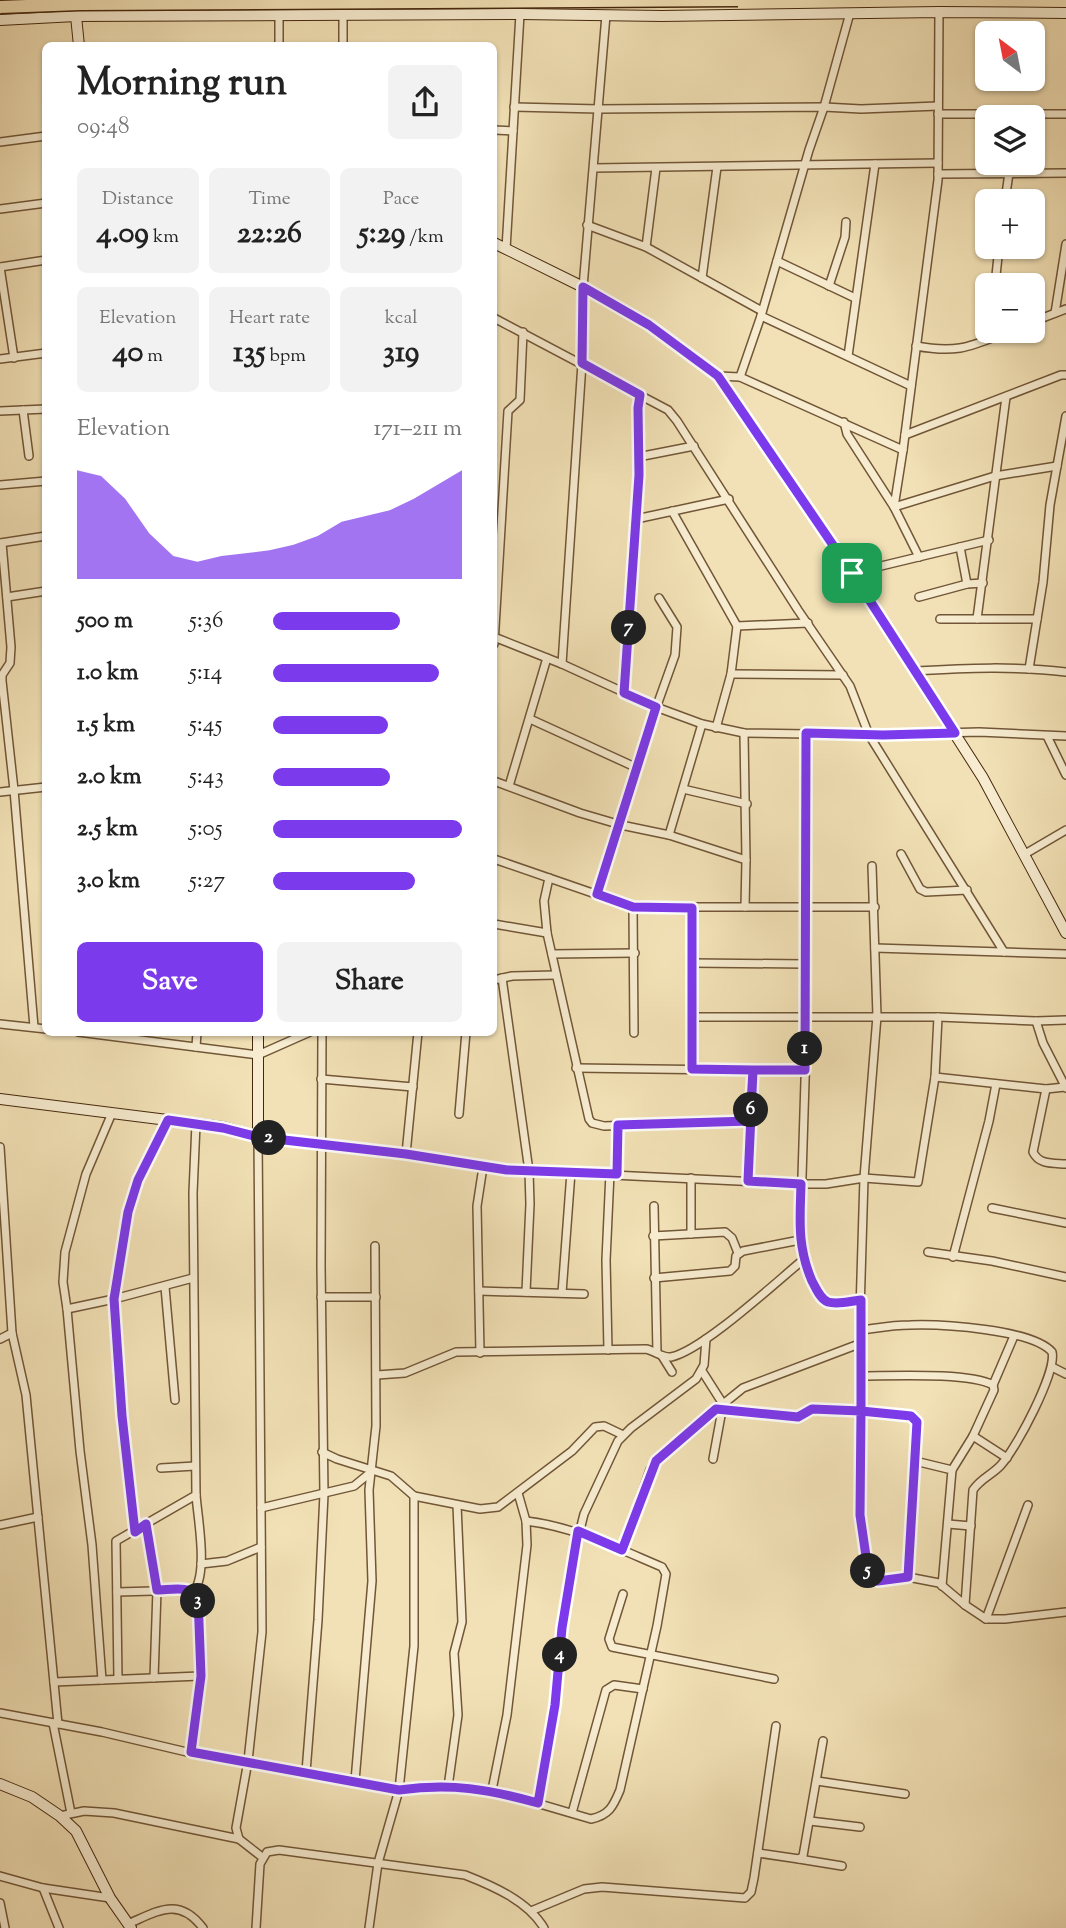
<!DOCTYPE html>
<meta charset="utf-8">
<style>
body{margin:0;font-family:"Sorts Mill Goudy",serif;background:#f2f2f2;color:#222;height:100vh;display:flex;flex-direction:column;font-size:26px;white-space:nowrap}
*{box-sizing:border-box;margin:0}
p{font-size:23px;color:#767676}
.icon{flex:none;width:38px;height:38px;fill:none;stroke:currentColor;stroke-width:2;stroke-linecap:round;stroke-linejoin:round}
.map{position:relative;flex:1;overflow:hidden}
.side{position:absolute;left:42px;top:42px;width:455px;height:994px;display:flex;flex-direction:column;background:#fff;border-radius:10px;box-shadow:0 2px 5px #0004}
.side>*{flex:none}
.needle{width:46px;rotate:328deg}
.fabs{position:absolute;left:975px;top:21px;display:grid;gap:14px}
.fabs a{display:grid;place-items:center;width:70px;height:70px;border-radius:10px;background:#fff;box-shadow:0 2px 5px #0004;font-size:35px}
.pin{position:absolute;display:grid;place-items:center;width:60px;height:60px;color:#fff;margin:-30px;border-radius:14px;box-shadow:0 4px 10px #0006}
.km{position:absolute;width:35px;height:35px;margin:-18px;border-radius:50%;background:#222;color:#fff;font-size:19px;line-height:35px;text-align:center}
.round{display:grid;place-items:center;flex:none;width:74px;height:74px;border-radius:10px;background:#f2f2f2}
.head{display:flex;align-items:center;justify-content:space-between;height:119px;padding:0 35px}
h1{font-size:38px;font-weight:700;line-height:52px}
.stats{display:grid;grid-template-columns:repeat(3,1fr);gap:10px;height:119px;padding:7px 35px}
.stats div{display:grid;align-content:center;border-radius:10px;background:#f2f2f2;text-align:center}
.stats b{font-size:30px;font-weight:700}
.stats small{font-size:19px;font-weight:400}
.stats p{font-size:19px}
.chart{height:196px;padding:14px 35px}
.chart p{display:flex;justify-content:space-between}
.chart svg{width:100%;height:126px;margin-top:7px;fill:#7c3aed;opacity:.7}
.cta{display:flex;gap:14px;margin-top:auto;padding:14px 35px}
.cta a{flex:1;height:80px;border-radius:10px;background:#7c3aed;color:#fff;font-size:28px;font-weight:700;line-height:80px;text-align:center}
.cta a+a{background:#f2f2f2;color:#222}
ul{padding:0 35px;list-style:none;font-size:23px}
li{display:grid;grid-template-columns:112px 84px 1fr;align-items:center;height:52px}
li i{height:18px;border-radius:9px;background:#7c3aed}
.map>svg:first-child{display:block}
</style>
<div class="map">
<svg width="1066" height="1928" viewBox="0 0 1066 1928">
<rect width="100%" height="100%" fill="#f2e1b6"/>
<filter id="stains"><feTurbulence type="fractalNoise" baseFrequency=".00286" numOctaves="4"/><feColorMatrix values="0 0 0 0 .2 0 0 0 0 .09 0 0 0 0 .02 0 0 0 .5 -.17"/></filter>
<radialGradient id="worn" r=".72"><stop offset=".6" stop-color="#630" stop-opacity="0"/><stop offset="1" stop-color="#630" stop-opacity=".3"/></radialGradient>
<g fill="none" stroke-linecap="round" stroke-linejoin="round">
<defs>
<g id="street">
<path d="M 939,12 L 938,180 L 903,450 L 894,507 L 995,476 L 1057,466"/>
<path d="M 279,15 L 279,46"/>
<path d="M 343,15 L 343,46"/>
<path d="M 514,107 L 599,109 L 824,107 L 861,109 L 938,106"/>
<path d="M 938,114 L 1066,114"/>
<path d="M 494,130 L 513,131"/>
<path d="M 0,142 L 46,136"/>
<path d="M 594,168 L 938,163"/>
<path d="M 938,174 L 1066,173"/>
<path d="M 1005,201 L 1009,173"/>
<path d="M 0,209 L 46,203"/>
<path d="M 587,225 L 646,247 L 762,311"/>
<path d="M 646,247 L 656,168"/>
<path d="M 506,249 L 520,14"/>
<path d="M 777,261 L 855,298"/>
<path d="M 0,267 L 14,358"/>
<path d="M 0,267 L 46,260"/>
<path d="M 702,278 L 717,167"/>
<path d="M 995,285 L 999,247"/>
<path d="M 829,286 L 845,237 L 846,222"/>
<path d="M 1055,313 L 1066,244"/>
<path d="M 761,316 L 911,386"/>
<path d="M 494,318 L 668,410 L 677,421 L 798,610 L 850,686 L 869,735 L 1004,952"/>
<path d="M 1032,322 L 1066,309"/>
<path d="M 916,346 C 959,354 971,346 1010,331"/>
<path d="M 848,356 L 875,164"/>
<path d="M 0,359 L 46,353"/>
<path d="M 718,376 L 740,377 L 903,450"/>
<path d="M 740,377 L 761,316 L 809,150 L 824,107 L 850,13"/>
<path d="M 23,410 L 29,456"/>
<path d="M 0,411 L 46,409"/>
<path d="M 844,422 L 847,434 L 894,507 L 919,557"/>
<path d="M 905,435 L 1061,375 L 1066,375"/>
<path d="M 638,457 L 694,446"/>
<path d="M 0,485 L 46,481"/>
<path d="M 672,511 L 737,626 L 808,623"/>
<path d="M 636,519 L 729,499"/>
<path d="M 0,543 L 46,536"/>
<path d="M 2,543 L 11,647 L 10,663 L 2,675 L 2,681 L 14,790 L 34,1027"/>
<path d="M 960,547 L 967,584"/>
<path d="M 852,573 L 989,540"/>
<path d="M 7,597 L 46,591"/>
<path d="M 919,597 L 967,584 L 983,583"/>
<path d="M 940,619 L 1037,619"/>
<path d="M 977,619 L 1006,397"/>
<path d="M 494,637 L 562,664 L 656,707 L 702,724 L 744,733 L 869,735 L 979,732 L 1066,736"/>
<path d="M 494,644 L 508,411 L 520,400 L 523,332"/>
<path d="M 562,664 L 582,363 L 583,287 L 606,15"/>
<path d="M 1029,669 L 1043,582 L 1050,505 L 1066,416"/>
<path d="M 916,671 C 966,668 1016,666 1066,672"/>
<path d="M 731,674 L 843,675"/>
<path d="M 624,693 L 639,475 L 638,408 L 640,395"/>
<path d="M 530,719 L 635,767"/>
<path d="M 716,728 L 731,674 L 737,626"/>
<path d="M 744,733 L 746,860"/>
<path d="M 806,733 L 805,987 L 807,1017 L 800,1240 C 803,1256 812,1294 827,1301 C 836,1306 851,1301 861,1300"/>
<path d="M 1047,736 L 1066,775"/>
<path d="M 494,781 L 580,813 L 621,825 L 669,835 L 746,860 L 745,907"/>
<path d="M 509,786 L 547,658"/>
<path d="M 683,789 L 747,804"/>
<path d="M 0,792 L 46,787"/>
<path d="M 669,835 L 702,724"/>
<path d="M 901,854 L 920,889 L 926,892 L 967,890"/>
<path d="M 1025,854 L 1066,830"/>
<path d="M 494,859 L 633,907 L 875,907"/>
<path d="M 872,866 L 877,1016 L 864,1178 L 859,1344 L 861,1405 L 859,1493 L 860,1515 L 868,1570 L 873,1579 L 878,1581 L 908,1577 L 939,1583 L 965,1605 L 986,1619 L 1005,1619 L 1066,1612"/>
<path d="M 549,878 L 544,901 L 547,933 L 589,1119 L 592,1123 L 604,1126 L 750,1121"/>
<path d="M 597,894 L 621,825 L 635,767 L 675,655 L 677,627 L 659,598"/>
<path d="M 633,907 L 634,1033"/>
<path d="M 494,924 L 547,933"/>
<path d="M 875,948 L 1066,954"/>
<path d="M 552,954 L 635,953"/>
<path d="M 692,963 L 805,964"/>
<path d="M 502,978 L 529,1171 L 530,1204 L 526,1292"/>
<path d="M 494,980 L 512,976 L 556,975"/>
<path d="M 692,1017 L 938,1017 L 1036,1021 L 1066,1020"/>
<path d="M 1036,1021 L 1043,1043 L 1066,1088"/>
<path d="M 0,1024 L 46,1029"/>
<path d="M 78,1032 L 258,1055 L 310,1032"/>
<path d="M 196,1047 L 197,1032"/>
<path d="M 576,1068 L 805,1071"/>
<path d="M 692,1069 L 692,908"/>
<path d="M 935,1077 L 1046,1089 L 1065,1087"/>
<path d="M 321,1079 L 413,1087"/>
<path d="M 1046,1089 L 1033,1152 C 1039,1165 1053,1163 1066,1164"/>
<path d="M 459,1114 L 466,1032"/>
<path d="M 0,1147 L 12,1333 L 26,1395 L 58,1724"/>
<path d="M 406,1154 L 418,1032"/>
<path d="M 617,1174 L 618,1125"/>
<path d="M 748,1181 L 753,1070"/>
<path d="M 654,1206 L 657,1353"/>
<path d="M 992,1208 L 1066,1223"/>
<path d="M 691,1234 L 691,1178"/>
<path d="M 653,1236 L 725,1232 L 732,1238 L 738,1253"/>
<path d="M 928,1252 L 992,1261 L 1066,1277"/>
<path d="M 953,1257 L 989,1121 L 996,1084"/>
<path d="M 654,1278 L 730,1271 L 735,1266 L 736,1256 L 743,1251 L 800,1240"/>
<path d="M 165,1287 L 175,1400"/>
<path d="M 479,1291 L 584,1294"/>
<path d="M 562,1293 L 571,1172"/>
<path d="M 321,1297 L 376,1297"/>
<path d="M 67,1309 L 114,1299 L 193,1278"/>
<path d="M 861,1330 C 877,1328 893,1325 910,1325 C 940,1324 1032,1329 1052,1352 C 1057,1372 1016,1449 1001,1465 C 992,1475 981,1478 973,1490 L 965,1605"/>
<path d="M 0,1339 L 12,1333"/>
<path d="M 608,1350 L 606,1260 L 610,1173"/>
<path d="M 480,1353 L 477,1206 L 483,1167"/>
<path d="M 662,1356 L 672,1372"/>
<path d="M 1052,1367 L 1066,1374"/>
<path d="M 702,1371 L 723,1404"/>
<path d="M 377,1375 L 405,1373 L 456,1352 L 646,1349 C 655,1351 662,1358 671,1357 C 702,1351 776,1282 803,1260"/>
<path d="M 860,1376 C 892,1376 968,1372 993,1385 L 994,1390 L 973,1436 L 952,1470"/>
<path d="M 993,1385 L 1014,1336"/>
<path d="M 716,1409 L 788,1417 L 798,1417 L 812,1409 L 911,1416 L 917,1422 L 908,1577"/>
<path d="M 973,1436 L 1007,1458"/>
<path d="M 713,1459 L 722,1410"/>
<path d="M 915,1461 L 952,1470 L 942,1586"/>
<path d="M 161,1468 L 195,1466"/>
<path d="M 414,1496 L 480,1509 L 498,1507 L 572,1451 L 595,1427 L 604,1426 L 623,1435"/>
<path d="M 261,1508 L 354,1486 L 371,1472"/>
<path d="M 146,1524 L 157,1590 L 154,1678"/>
<path d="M 948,1524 L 971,1526"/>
<path d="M 0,1525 L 38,1517"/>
<path d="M 135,1532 C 122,1417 98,1294 137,1182 C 144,1161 157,1140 168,1120"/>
<path d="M 622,1550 L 650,1470 L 656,1461 L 670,1447 L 743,1388 L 859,1344"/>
<path d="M 201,1564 L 227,1561 L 261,1547"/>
<path d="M 117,1592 L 189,1590 L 194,1592 L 198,1597 L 200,1676 L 191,1752"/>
<path d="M 194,1592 C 208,1570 198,1521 196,1495"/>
<path d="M 623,1594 L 609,1639 L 612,1647 L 774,1679"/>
<path d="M 986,1619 L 1028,1505"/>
<path d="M 118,1679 L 116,1541 L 196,1495 L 193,1193 L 196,1124"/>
<path d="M 102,1680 L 92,1545 L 80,1451 L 67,1309 L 63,1282 L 65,1252 L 86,1174 L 112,1113"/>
<path d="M 54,1682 L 200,1676"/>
<path d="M 0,1713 L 102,1732 L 208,1757 L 248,1761 L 399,1790 L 414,1646 L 414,1496 L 391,1476 L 337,1459 L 322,1452"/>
<path d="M 53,1723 L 71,1813"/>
<path d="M 306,1772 L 318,1620 L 324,1494 L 321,1266 L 322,1032"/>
<path d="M 355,1781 L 372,1581 L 369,1490 L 376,1426 L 375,1246"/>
<path d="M 817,1781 L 905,1794"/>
<path d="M 448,1787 L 458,1715 L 454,1653 L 462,1622 L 457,1505"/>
<path d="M 492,1790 L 507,1715 L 527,1545 L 526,1521 L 518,1493"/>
<path d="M 538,1803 L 555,1705 L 562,1628 L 574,1554 L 584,1514 L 618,1441 L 631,1428 L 696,1379 L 704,1365 L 706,1339"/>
<path d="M 572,1813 L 606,1690 L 614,1685 L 643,1689"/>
<path d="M 60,1816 L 84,1811 L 114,1813 L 239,1839"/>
<path d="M 810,1821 L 860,1827"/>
<path d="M 758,1853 L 799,1859 L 803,1856 L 823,1741"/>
<path d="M 262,1857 L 239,1839 L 236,1828 L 248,1761 L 262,1632 L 258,1137 L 406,1154 L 507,1170 L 801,1184 L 826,1184 L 864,1178 L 918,1182 L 935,1077 L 938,1017"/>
<path d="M 799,1859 L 842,1866"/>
<path d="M 0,1876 L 43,1888 L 110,1898"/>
<path d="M 43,1888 L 59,1928"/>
<path d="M 0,1903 L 5,1928"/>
<path d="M 531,1911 L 584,1889 L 602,1887 L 745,1898 L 751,1892 L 754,1878 L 776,1726"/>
<path d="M 128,1924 C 158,1911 179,1896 203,1928"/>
<path d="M 256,1928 L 260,1864 L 267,1852 L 279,1850 L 465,1875 C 493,1886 528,1901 544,1928"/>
<path d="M 369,1928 L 378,1863 L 399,1790 L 431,1786 L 492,1790 L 591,1819 C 609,1815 613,1807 620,1790 L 657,1626 L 666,1574 L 662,1567 C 617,1548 575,1527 526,1521"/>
</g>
<g id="secondary">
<path d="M 76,16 L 79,46"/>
<path d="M 0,20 L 76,16 L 520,14 L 662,16 L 939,12 L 1066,13"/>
<path d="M 494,243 L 583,287 L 649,325 L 718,376 L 852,573 L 983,778 L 1066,933"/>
<path d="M 0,1099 L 223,1127 L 258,1137 L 258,1032"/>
<path d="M 0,1784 L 32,1797 L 60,1816 L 76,1831 L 110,1898 L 131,1928"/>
</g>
</defs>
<use href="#street" stroke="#715637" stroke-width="10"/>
<use href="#secondary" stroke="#46280d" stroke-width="12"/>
<use href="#street" stroke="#f7ecd0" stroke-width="7"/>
<use href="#secondary" stroke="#f7ecd0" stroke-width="10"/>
<defs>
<path id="highway-bridge" d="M 0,7 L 80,4 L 738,0"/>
</defs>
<use href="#highway-bridge" stroke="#46280d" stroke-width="15" stroke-linecap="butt"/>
<use href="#highway-bridge" stroke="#f2e1b6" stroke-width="12"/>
</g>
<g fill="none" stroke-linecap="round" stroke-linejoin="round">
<defs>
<path id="route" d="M 852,573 L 955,733 L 883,735 L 806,733 L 805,1070 L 753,1070 L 750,1121 L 618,1125 L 617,1174 L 507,1170 L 406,1154 L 258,1137 L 223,1128 L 168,1120 L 138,1180 L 128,1212 L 114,1299 L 122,1416 L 135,1532 L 146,1524 L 157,1590 C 170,1590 190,1585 198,1597 L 201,1676 L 191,1752 L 399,1790 C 451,1783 488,1789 538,1803 L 555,1705 L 562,1628 L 578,1531 L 622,1550 L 656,1461 L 716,1409 L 798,1417 L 812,1409 L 861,1411 L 860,1515 L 868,1570 L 873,1579 L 878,1581 L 908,1577 L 917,1422 L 911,1416 L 861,1411 L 861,1300 C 851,1301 838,1305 828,1302 C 820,1299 816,1288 812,1281 C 797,1246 800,1220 801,1184 L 748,1181 L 753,1070 L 692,1069 L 692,908 L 633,907 L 597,894 L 656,707 L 624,693 L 639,475 L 638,408 L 640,395 L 582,363 L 583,287 L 649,325 L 718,376 L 852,573"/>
</defs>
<use href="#route" stroke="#fff" stroke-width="14"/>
<use href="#route" stroke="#7c3aed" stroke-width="9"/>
</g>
<rect width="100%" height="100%" filter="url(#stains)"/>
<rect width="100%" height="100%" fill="url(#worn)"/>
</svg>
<div class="fabs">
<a><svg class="needle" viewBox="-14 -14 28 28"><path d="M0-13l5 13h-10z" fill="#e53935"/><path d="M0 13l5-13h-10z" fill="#767676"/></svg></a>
<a><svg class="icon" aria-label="layers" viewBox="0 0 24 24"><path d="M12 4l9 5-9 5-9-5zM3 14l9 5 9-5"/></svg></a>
<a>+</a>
<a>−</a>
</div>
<div class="pin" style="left:852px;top:573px;background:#1e9e55"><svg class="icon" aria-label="arrive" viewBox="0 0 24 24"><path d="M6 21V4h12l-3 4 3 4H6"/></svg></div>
<b class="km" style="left:805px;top:1049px">1</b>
<b class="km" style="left:269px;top:1138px">2</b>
<b class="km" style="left:198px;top:1601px">3</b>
<b class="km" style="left:560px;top:1655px">4</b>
<b class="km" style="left:868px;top:1571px">5</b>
<b class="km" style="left:751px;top:1110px">6</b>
<b class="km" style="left:629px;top:628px">7</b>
<section class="side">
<div class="head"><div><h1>Morning run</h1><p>09:48</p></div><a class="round"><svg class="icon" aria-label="share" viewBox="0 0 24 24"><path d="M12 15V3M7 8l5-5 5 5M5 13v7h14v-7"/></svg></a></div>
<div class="stats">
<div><p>Distance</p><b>4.09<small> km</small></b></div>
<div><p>Time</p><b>22:26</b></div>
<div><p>Pace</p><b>5:29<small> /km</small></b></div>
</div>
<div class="stats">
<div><p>Elevation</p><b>40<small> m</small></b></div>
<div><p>Heart rate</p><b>135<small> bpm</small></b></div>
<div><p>kcal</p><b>319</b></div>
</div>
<div class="chart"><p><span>Elevation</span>171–211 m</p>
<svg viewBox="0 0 160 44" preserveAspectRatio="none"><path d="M0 44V6L10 8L20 16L30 28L40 36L50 38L60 36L70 35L80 34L90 32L100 29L110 24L120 22L130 20L140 16L150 11L160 6V44z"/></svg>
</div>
<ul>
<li><b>500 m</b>5:36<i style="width:67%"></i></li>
<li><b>1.0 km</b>5:14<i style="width:88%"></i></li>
<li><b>1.5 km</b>5:45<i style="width:61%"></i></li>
<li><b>2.0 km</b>5:43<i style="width:62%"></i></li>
<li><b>2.5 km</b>5:05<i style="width:100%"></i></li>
<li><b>3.0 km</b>5:27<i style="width:75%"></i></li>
</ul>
<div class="cta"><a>Save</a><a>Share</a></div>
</section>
</div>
